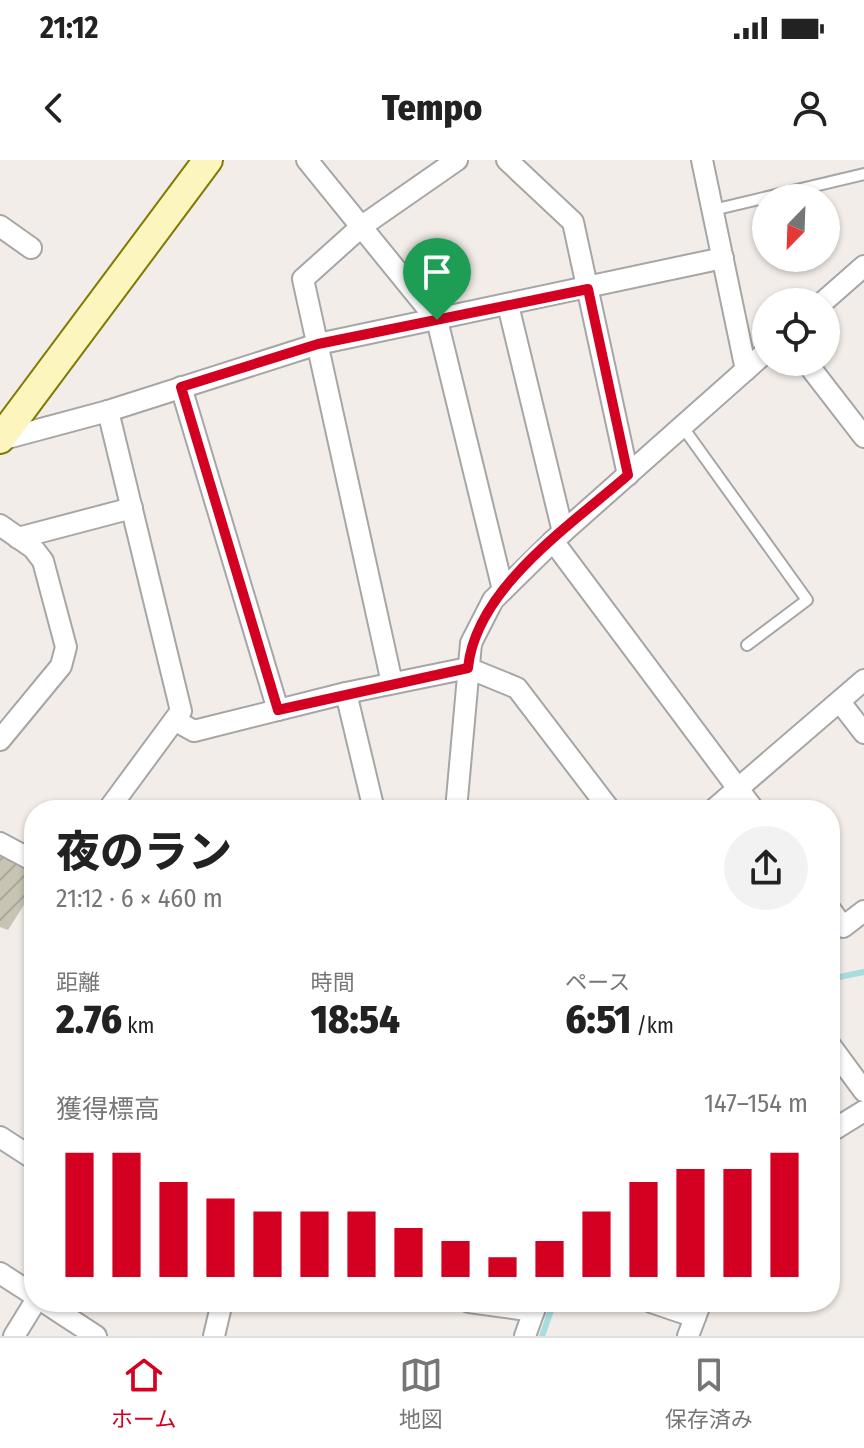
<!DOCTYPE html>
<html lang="ja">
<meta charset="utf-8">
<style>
body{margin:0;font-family:"Fira Sans Condensed","Noto Sans JP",sans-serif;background:#f2f2f2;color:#222;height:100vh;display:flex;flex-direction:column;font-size:30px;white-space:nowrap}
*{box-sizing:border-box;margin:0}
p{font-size:26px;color:#767676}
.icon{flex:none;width:44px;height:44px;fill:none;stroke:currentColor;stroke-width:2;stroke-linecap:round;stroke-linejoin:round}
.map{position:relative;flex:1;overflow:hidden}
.panel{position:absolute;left:24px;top:640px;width:816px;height:512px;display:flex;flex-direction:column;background:#fff;border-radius:32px;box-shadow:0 2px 6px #0004}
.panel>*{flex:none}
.needle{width:52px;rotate:203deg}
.fabs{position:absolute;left:752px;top:24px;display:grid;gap:16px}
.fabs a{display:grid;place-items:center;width:88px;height:88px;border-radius:50%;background:#fff;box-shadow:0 2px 6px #0004;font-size:40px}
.pin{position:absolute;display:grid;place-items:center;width:68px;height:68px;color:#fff;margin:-82px -34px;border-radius:50% 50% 50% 0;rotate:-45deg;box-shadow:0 0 8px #0007}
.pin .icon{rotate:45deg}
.round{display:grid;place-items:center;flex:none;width:84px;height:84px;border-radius:42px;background:#f2f2f2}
.head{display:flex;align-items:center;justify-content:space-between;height:136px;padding:0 32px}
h1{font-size:44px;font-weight:800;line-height:60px}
.metrics{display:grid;grid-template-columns:repeat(3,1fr);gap:12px;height:136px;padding:8px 32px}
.metrics div{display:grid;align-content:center}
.metrics b{font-size:40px;font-weight:800}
.metrics small{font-size:22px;font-weight:400}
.metrics p{font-size:22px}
.chart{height:224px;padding:16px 32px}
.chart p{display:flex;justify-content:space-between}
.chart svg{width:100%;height:144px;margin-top:8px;stroke:#d30022;stroke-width:6}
.status{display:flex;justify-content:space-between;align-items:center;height:56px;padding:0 40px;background:#fff;direction:ltr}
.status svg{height:22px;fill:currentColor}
header{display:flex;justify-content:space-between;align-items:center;height:104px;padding:0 32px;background:#fff;font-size:36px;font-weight:800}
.dock{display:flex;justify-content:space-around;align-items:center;height:112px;border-top:2px solid #e0e0e0;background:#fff;font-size:22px;color:#767676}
.dock a{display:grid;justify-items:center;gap:4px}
.dock .active{color:#d30022}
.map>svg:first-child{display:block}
</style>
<div class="status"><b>21:12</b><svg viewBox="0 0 49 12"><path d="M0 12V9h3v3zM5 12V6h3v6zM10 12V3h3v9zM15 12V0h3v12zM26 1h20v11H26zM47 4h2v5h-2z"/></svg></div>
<header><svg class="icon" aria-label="back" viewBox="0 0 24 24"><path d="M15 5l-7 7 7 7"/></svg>Tempo<svg class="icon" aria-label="person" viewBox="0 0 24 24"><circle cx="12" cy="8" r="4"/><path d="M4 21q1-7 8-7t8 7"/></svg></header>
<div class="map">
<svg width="864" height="1176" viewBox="0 0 864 1176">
<defs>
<pattern id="construction-furrows" width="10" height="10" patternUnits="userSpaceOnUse" patternTransform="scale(2)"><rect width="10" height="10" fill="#c7c4b3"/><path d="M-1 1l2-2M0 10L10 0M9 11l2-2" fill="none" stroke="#aba89a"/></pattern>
</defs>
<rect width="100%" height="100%" fill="#f2ede8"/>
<path fill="url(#construction-furrows)" d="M 0,689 L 34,706 L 34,729 L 8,770 L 0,767 Z"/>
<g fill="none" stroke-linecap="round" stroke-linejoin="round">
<g stroke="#a8dde0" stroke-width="6">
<path d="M 830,819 L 864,812"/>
<path d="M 542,1176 L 554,1142"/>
</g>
<defs>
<g id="lane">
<path d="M 713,50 L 864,14"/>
<path d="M 682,266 L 807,440 L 747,485"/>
</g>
<g id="street">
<path d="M 307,0 L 437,160 L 503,430"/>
<path d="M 507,0 L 573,62 L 628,315"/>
<path d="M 702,0 L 746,210"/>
<path d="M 0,66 L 31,88"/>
<path d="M 823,142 L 864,106"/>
<path d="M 508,145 L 563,372"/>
<path d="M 806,202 L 864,277"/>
<path d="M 181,227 L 278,550"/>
<path d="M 108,251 L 181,551 L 108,650"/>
<path d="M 0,280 L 108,251 L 318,184 L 723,98"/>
<path d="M 0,365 L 33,388 L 43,401 L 66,487 L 61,506 L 0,580"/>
<path d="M 18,378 L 132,348"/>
<path d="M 553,381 L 754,650"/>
<path d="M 392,523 L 303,119 L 362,66 L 457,0"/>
<path d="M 346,533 L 374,650"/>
<path d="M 840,542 L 864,573"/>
<path d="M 176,561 L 194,571 L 346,533 L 468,508 L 517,528 L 610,650"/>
<path d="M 456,650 L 471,483 L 493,440 L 553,381 L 766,192"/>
<path d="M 713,650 L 864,520"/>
<path d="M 0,683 L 34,701"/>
<path d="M 830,749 L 843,767 L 864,751"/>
<path d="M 830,885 L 864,931"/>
<path d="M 830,972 L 864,951"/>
<path d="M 0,977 L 34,999"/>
<path d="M 0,1113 L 34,1135"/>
<path d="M 44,1142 L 96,1176"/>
<path d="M 469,1142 L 534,1151"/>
<path d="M 651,1142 L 695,1157"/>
<path d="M 14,1176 L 35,1142"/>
<path d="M 214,1176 L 222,1142"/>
<path d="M 525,1176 L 537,1142"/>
<path d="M 688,1176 L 701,1142"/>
</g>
<path id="secondary" d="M 0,279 L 208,0"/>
</defs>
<use href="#lane" stroke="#a6a6a6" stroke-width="14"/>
<use href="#street" stroke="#a6a6a6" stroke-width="24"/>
<use href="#secondary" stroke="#807902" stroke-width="32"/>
<use href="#lane" stroke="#fff" stroke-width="10"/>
<use href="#street" stroke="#fff" stroke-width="20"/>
<use href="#secondary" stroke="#fcf5bd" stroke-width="28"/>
</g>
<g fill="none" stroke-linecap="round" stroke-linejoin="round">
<defs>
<path id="route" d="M 588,129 L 628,315 C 571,365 476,428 468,508 L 278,550 L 181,227 L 318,184 Z"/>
</defs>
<use href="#route" stroke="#fff" stroke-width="16"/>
<use href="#route" stroke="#d30022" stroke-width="10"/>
</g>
</svg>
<div class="fabs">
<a><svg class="needle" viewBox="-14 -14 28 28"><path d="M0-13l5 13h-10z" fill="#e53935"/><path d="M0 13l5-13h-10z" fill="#767676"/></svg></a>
<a><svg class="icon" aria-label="locate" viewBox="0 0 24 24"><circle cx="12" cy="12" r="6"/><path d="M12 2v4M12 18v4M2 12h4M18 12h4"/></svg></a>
</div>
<div class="pin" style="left:437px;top:160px;background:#1e9e55"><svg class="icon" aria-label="arrive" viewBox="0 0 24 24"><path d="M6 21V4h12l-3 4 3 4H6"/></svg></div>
<section class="panel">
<div class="head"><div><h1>夜のラン</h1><p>21:12 · 6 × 460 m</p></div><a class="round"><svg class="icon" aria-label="share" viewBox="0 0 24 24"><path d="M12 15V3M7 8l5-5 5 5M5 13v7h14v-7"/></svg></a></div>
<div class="metrics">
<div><p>距離</p><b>2.76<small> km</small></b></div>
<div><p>時間</p><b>18:54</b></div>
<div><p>ペース</p><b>6:51<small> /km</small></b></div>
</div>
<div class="chart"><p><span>獲得標高</span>147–154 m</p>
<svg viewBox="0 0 160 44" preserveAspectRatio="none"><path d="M5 44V6M15 44V6M25 44V15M35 44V20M45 44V24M55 44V24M65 44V24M75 44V29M85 44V33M95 44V38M105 44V33M115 44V24M125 44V15M135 44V11M145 44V11M155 44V6"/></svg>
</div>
</section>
</div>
<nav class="dock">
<a class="active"><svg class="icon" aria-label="home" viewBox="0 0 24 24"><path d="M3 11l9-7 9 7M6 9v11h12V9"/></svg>ホーム</a>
<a><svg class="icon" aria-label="map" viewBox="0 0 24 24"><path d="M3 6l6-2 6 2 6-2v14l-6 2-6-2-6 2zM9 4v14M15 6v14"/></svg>地図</a>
<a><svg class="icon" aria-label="saved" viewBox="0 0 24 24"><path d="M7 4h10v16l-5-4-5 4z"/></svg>保存済み</a>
</nav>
